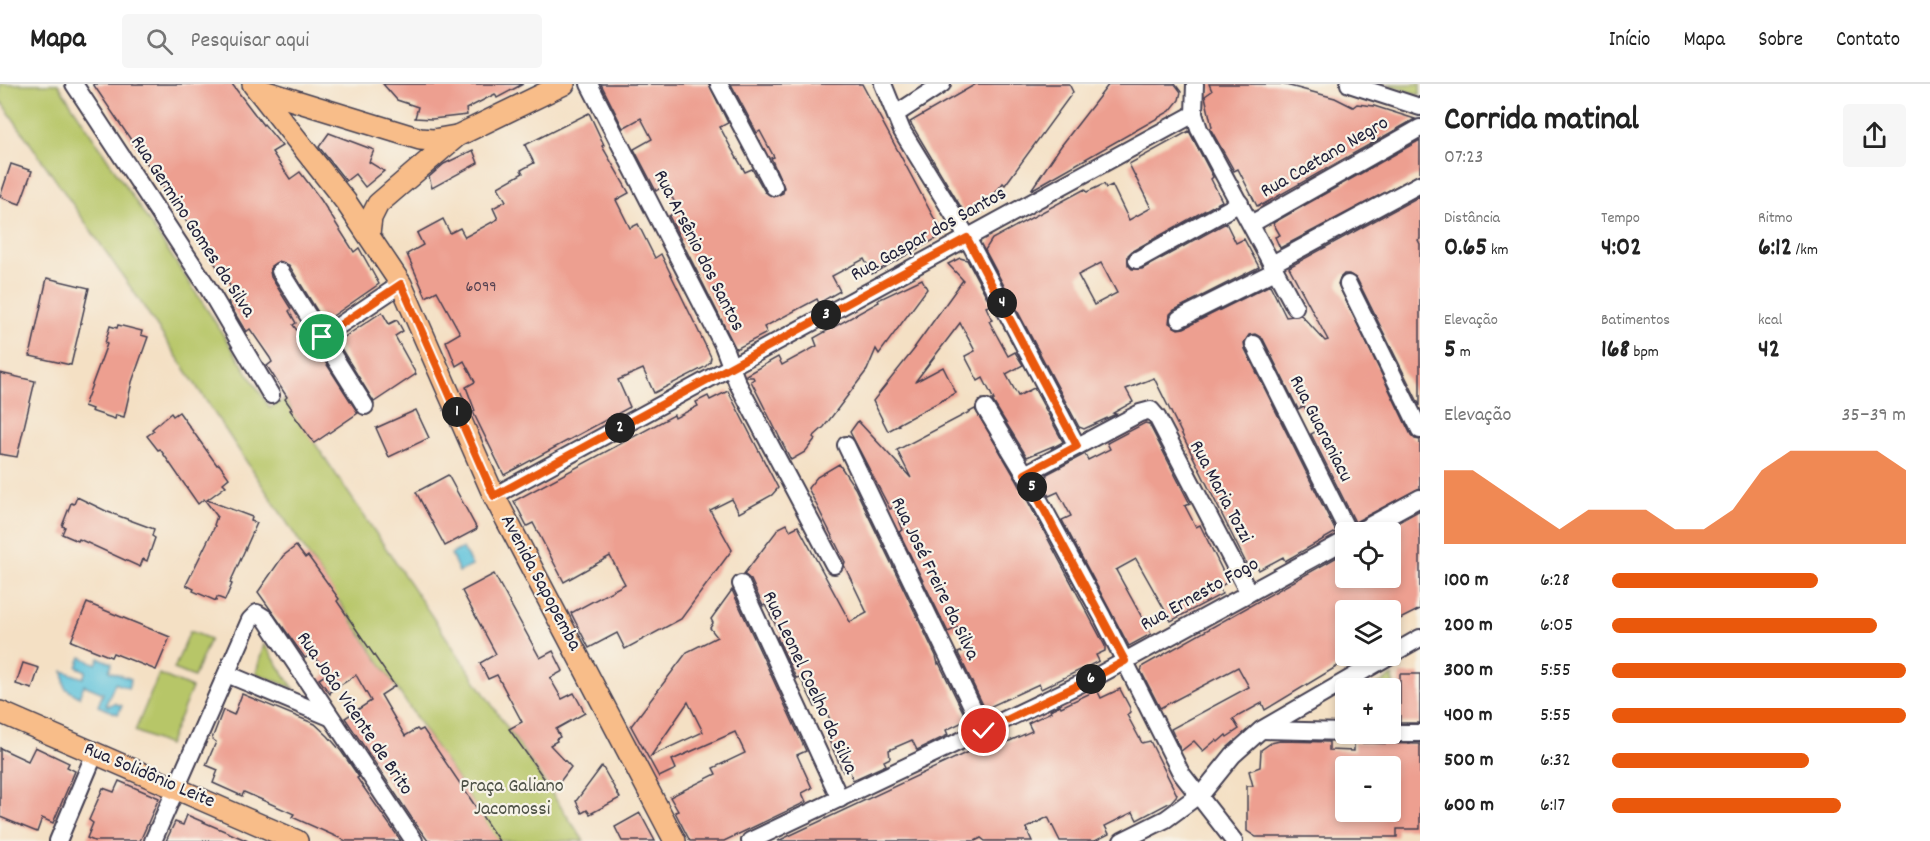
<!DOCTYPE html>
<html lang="pt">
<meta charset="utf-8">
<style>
body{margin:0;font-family:Dekko,sans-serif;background:#f6f6f6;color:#222;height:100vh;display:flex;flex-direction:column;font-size:22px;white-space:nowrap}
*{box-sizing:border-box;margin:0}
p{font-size:20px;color:#767676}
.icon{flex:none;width:33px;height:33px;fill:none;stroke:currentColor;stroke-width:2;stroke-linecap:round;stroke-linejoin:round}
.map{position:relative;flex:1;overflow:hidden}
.details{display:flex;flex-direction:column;background:#fff;width:510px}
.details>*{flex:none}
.fabs{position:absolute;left:1335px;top:438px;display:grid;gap:12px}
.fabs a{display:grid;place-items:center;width:66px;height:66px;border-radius:6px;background:#fff;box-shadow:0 3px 9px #0003;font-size:30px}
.pin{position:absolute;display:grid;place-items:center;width:51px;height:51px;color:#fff;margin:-26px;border:3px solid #fff;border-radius:50%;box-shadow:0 2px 6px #0007}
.km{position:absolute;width:30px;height:30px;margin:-15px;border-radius:50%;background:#222;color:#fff;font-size:16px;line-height:30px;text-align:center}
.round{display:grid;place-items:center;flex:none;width:63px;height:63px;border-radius:6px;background:#f6f6f6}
.headline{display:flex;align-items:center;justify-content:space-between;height:102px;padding:0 24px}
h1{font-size:33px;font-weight:700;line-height:45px}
.metrics{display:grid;grid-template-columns:repeat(3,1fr);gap:9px;height:102px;padding:6px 24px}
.metrics div{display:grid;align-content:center}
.metrics b{font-size:26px;font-weight:700}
.metrics small{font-size:16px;font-weight:400}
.metrics p{font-size:16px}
.chart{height:168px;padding:12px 24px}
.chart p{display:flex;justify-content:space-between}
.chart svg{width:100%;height:108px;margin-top:6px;fill:#ea580c;opacity:.7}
ul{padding:0 24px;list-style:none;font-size:20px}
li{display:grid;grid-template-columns:96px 72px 1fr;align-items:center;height:45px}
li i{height:15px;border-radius:8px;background:#ea580c}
header{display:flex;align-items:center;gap:36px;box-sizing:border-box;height:84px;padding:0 30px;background:#fff;border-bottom:2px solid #e0e0e0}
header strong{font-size:28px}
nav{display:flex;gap:33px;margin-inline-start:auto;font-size:21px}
.search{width:420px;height:54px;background:#f6f6f6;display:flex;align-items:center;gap:15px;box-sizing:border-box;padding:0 21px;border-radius:6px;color:#767676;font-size:22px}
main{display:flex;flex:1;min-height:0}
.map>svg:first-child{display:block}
</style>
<header>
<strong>Mapa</strong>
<div class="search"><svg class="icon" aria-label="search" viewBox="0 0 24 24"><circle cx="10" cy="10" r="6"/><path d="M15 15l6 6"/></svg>Pesquisar aqui</div>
<nav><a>Início</a><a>Mapa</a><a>Sobre</a><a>Contato</a></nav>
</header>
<main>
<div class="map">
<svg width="1420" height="757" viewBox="0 0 1420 757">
<rect width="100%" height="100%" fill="#f7f3e8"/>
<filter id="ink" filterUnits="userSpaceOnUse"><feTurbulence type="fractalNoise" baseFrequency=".0167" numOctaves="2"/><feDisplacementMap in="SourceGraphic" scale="12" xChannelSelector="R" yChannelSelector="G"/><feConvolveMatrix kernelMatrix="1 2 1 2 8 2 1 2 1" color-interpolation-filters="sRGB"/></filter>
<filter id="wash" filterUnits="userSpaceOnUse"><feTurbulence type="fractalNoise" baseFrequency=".008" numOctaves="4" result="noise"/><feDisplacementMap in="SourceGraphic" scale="24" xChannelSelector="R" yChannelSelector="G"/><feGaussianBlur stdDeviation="1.35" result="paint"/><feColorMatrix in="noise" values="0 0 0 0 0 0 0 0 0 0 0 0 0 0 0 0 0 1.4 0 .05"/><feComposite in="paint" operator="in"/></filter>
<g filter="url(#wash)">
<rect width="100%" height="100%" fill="#f4e0c4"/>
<g fill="#b7c668" stroke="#6c7452" stroke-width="1.5">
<path d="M 0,0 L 58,0 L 208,227 L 270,324 L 285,315 L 584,757 L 498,757 L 138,214 L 0,16 Z"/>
<path d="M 1385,0 L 1420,0 L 1420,11 Z"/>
<path d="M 190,547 L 210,555 L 194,593 L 174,585 Z"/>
<path d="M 264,560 L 294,605 L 295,605 L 256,589 Z"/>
<path d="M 159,590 L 192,604 L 168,661 L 135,647 Z"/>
<path d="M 1393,592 L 1393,631 L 1391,631 L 1390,604 L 1370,604 Z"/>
</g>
<g fill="#5dc2db" stroke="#40728b" stroke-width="1.5">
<path d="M 463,464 L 472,482 L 459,488 L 451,470 Z"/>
<path d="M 81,573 L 96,580 L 99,574 L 112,579 L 109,587 L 131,595 L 128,604 L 115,599 L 106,620 L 108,622 L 114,619 L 122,622 L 118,630 L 98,622 L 103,609 L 84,601 L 79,613 L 65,604 L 63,587 L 83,594 L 86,587 L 77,583 Z"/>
</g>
<g id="blocks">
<g fill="#ed9f90" fill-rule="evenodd">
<path d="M 93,0 L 232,0 L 263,41 L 264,40 L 282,62 L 272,68 L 290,95 L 300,88 L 321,116 L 354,168 L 359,164 L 379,200 L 324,238 L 289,181 L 279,177 L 271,182 L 270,187 L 271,193 L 291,225 L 289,227 L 296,239 L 293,241 L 313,268 L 317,265 L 358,329 L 314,359 L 290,326 L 292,325 L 285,315 L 287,313 L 267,282 L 272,278 L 270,274 L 250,245 L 246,248 L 228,218 L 237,212 Z"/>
<path d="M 383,0 L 523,0 L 497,14 L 495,10 L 466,25 L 467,31 L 432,35 L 415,34 L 418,23 L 397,16 Z"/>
<path d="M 601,0 L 709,0 L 728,39 L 720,43 L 731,64 L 745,88 L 752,85 L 765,108 L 774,113 L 783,109 L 784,103 L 771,74 L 774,73 L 760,47 L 757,49 L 731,0 L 862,0 L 943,151 L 872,190 L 864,175 L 832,192 L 840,207 L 819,219 L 817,215 L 764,243 L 767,249 L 736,265 L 669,132 L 679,126 L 665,101 L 656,107 L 634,65 L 652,55 L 641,34 L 623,44 Z"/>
<path d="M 976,0 L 1069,0 L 1073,8 L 1005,101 L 1003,99 L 991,115 L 981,122 L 983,126 L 968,135 L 910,38 Z"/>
<path d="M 1109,0 L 1175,0 L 1181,8 L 1179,16 L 1170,27 L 1031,106 L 1061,62 Z"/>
<path d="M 1209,0 L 1282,0 L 1335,14 L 1353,23 L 1357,20 L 1374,22 L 1415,35 L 1262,121 L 1261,120 L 1257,122 L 1238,85 L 1234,87 L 1232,83 L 1210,44 L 1212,43 L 1205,12 L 1212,7 Z"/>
<path d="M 589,29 L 604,61 L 602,62 L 629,109 L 616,116 L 630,144 L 638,140 L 655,174 L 661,170 L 711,273 L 710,278 L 705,283 L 654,309 L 643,285 L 618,296 L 630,323 L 504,391 L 473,328 L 475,327 L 466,303 L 475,298 L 464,277 L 456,282 L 446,257 L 460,249 L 437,207 L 426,213 L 407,170 L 423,161 L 417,149 L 443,135 L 450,149 L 460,144 L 465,153 L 498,135 L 493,124 L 506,117 L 498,103 L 523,89 L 521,86 L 534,79 L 525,61 Z"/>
<path d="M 1189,47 L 1213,93 L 1211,95 L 1222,117 L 1132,167 L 1128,171 L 1128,181 L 1132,185 L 1142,185 L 1226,139 L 1236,159 L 1244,155 L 1259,183 L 1174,226 L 1170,230 L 1169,239 L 1178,245 L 1184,244 L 1270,201 L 1286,233 L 1301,231 L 1325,257 L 1328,256 L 1289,183 L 1420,112 L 1420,155 L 1418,156 L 1420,160 L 1420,322 L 1357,195 L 1349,190 L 1344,190 L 1340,194 L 1338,200 L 1411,351 L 1415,355 L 1420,356 L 1420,404 L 1355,438 L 1311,350 L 1317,347 L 1304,322 L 1298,325 L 1263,255 L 1255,250 L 1249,251 L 1244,259 L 1245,265 L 1336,448 L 1285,477 L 1283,473 L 1259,486 L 1255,479 L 1248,483 L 1154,294 L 1126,305 L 1133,318 L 1113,329 L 1116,330 L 1084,345 L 1079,343 L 985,166 L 992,155 L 1085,105 L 1087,108 L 1104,100 L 1106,104 L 1112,101 L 1129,136 L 1151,124 L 1129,80 ZM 1101,179 L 1117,209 L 1094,221 L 1078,191 Z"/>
<path d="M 329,49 L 374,66 L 369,78 L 384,87 L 365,103 L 355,90 L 346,97 L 319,63 Z"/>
<path d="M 1420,56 L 1420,90 L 1280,164 L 1275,153 L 1280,151 L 1273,139 Z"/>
<path d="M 473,66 L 478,79 L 432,104 L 429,93 L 444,80 Z"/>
<path d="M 11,80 L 32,87 L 20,120 L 0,113 Z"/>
<path d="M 960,174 L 967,176 L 991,221 L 986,223 L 992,236 L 989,237 L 1008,272 L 1015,268 L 1023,281 L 1006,290 L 1018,312 L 1034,304 L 1063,358 L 1052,364 L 1053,362 L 1027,373 L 992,316 L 994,316 L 983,294 L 978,297 L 965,272 L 975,267 L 960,239 L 915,298 L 943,283 L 956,309 L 898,340 L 899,341 L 888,347 L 873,317 L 916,263 L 914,264 L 963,196 L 948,180 Z"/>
<path d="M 47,194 L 89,204 L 71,281 L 30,272 Z"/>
<path d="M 922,195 L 927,205 L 879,270 L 876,265 L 867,286 L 824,343 L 813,353 L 815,355 L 805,368 L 791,376 L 751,297 L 754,295 L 753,293 L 746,293 L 746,291 L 778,273 L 782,281 L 817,262 L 814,254 L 879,218 L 878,216 Z"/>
<path d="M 382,228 L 389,240 L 397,236 L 403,247 L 395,252 L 416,290 L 374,318 L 337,258 Z"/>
<path d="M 118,241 L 142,247 L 141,251 L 148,253 L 132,298 L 124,333 L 116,331 L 115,335 L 91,327 L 92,325 L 84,322 L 107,260 L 105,259 L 110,242 L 117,244 Z"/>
<path d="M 0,289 L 35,297 L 17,373 L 0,370 Z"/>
<path d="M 728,307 L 778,404 L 772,411 L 739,429 L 732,415 L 710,426 L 732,466 L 681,535 L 625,565 L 617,549 L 589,564 L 571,529 L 625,500 L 610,472 L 564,498 L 533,439 L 527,442 L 514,417 L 674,331 L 675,334 L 698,322 L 696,318 L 708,312 L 710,316 Z"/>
<path d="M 975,325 L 1016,395 L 1105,562 L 1105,567 L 1096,571 L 1099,577 L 1041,605 L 1039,600 L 985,625 L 958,569 L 970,564 L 959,543 L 948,548 L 899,448 L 903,446 L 894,423 L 890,425 L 850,348 L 858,337 L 911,394 L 897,366 Z"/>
<path d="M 416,326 L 429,354 L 389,373 L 376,344 Z"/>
<path d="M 179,328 L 217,381 L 219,380 L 229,394 L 223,399 L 226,402 L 207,416 L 252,433 L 251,437 L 257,439 L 230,499 L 232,500 L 225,516 L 217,513 L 216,517 L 193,507 L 194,505 L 186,501 L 215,442 L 214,441 L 217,432 L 204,415 L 198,420 L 160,365 L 158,366 L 147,352 L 154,347 L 152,345 L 171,329 L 173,332 Z"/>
<path d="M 1145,339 L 1149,340 L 1190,420 L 1185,422 L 1196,443 L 1200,441 L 1228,498 L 1219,503 L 1222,510 L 1171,537 L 1136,475 L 1116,486 L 1151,550 L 1129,562 L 1062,436 L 1071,432 L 1058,408 L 1049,412 L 1045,405 L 1047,390 L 1085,370 L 1088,376 L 1110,365 L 1107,359 Z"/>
<path d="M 839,380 L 855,404 L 936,572 L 938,580 L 939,579 L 967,636 L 946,646 L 948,651 L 917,666 L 912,656 L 889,666 L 890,674 L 884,677 L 886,681 L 853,696 L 849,685 L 843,688 L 827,652 L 836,648 L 822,619 L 815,623 L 800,593 L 796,594 L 777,553 L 781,551 L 765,521 L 763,522 L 751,496 L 744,490 L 779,444 L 787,440 L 790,446 L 798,442 L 850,538 L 867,529 L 844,481 L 845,478 L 808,404 L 817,393 Z"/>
<path d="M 448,391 L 477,445 L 445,462 L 416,408 Z"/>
<path d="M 77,413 L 108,428 L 154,445 L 152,452 L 155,454 L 147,477 L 143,475 L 140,483 L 79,455 L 78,457 L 62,450 L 65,443 L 62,442 L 71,419 L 74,420 Z"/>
<path d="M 1420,426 L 1420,525 L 1390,540 L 1390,526 L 1346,526 L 1346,577 L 1265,626 L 1262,619 L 1233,635 L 1239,645 L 1227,653 L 1226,651 L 1218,658 L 1216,656 L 1203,667 L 1194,657 L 1181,667 L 1171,645 L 1249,603 L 1238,583 L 1160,624 L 1141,587 L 1143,582 L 1346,468 L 1346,494 L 1390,494 L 1390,448 L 1381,448 Z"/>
<path d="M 296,462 L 305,474 L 308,472 L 339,515 L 337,517 L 395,602 L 381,611 L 405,652 L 417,645 L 419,647 L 423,645 L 499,757 L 428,757 L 413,736 L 345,634 L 371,617 L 356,591 L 331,607 L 330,610 L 319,595 L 327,590 L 313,570 L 305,574 L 258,508 L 283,472 Z"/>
<path d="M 494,490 L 540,574 L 553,567 L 563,587 L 550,594 L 562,615 L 574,609 L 585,629 L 556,645 L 560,653 L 556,655 L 557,657 L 550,661 L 571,683 L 553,707 L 509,645 L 522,638 L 497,591 L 488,595 L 480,579 L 496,570 L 462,507 Z"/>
<path d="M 732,506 L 806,667 L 797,671 L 812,704 L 802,709 L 806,718 L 724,757 L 690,757 L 675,728 L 678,727 L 670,713 L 716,690 L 713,684 L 745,669 L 735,648 L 672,676 L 676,685 L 659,693 L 631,642 L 687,568 L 717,553 L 710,544 L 713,539 L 711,535 ZM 688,618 L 703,648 L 651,672 Z"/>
<path d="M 87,519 L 170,553 L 156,586 L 113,569 L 111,573 L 71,557 Z"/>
<path d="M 23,579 L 39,584 L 32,605 L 16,600 Z"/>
<rect x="1400" y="590" width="20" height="49"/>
<path d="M 1120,605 L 1130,624 L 1130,628 L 1127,631 L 1142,659 L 1150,657 L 1177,711 L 1171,718 L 1137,736 L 1133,728 L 1105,742 L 1109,750 L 1095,757 L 1060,757 L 1048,733 L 1026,744 L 1032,757 L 985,757 L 981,754 L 975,757 L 778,757 L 985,660 L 989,667 L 1005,659 L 1032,647 L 1028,639 L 1051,628 L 1050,626 L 1060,621 L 1061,623 L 1097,606 L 1101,614 Z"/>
<path d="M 242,610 L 315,640 L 328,652 L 341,667 L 359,693 L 357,694 L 401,757 L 346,757 L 292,733 L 294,730 L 260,715 L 244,708 L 242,712 L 213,699 L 218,686 L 206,681 L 216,658 L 212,655 L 223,626 L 234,631 Z"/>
<path d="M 1280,657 L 1329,658 L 1329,666 L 1354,667 L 1354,659 L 1420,660 L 1420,745 L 1397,745 L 1397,753 L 1256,753 L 1247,747 L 1247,702 L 1253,702 L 1249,687 L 1260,683 L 1261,666 L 1271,659 ZM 1346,682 L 1390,682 L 1390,728 L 1346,728 Z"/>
<path d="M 35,663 L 69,679 L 67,683 L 75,687 L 53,739 L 42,734 L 37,748 L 0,733 L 0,664 L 28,677 Z"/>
<path d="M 602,682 L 620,714 L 590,730 L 587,726 L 582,729 L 576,717 Z"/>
<path d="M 119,697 L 159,714 L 140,757 L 94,757 L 87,754 L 93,739 L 89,736 L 103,704 L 114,708 Z"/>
<path d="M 640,729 L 655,757 L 622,757 L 615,743 Z"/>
<path d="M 187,731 L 248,757 L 166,757 L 175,738 L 183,741 Z"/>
</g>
</g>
</g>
<g filter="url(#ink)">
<use href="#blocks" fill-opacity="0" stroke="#423e50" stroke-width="1.5"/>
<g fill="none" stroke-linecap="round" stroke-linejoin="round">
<defs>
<g id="minor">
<path d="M 74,0 L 205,199 L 271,311"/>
<path d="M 589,0 L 723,261 L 737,298 L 834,481"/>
<path d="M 719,0 L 774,103"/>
<path d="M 883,0 L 902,47 L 963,146 L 1077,362"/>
<path d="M 1195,0 L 1194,30 L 1199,45 L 1295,223"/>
<path d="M 1349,0 L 1420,23"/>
<path d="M 896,30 L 942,0"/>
<path d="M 1251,140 L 1420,44"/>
<path d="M 1137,176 L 1240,119"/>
<path d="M 1272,180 L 1420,100"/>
<path d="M 280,187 L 365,322"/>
<path d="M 1348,200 L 1420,346"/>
<path d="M 1179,235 L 1275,187"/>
<path d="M 322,253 L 401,200"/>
<path d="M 1254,260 L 1348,448"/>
<path d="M 985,324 L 1025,390 L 1102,532 L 1181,689 L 1234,757"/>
<path d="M 846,361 L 984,647"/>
<path d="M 1025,390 L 1140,329 L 1151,326 L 1157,333 L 1249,509"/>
<path d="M 494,412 L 1194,30"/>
<path d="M 1358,448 L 1420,414"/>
<path d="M 741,500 L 840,715"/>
<path d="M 1390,571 L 1420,554"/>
<path d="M 227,590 L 330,633"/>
<path d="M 1262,646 L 1346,648"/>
<path d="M 1390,649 L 1420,649"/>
<path d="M 58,757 L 95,669"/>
<path d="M 153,757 L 250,536 L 257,529 L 265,534 L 414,757"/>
<path d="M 750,757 L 1101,590 L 1346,456"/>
<path d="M 1122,757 L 1166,735 L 1204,707 L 1233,671 L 1261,646 L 1389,572"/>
</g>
<g id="major">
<path d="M 253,0 L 346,118 L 401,200 L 494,412 L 675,757"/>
<path d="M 257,5 L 420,55 L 433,56 L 456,52"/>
<path d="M 369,150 L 371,134 L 378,120 L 457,52 L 564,0"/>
<path d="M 0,628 L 297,757"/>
</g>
</defs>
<use href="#minor" stroke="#423e50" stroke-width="20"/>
<use href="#major" stroke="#423e50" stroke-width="24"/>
<use href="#minor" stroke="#fff" stroke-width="16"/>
<use href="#major" stroke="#f8bd89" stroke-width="21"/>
</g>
</g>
<g fill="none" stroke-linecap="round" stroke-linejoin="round" filter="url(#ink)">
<defs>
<path id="route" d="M 322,253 L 401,200 L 494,412 L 967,154 L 1077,362 L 1025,390 L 1125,577 L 1101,590 L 984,647"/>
</defs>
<use href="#route" stroke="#fff" stroke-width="12"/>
<use href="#route" stroke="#ea580c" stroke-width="8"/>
</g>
<g text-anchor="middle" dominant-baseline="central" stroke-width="4.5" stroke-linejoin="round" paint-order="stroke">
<g font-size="16" fill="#554150">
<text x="481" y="203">6099</text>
</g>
<g font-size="20" fill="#22223b" stroke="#f7f3e8">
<text transform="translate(1325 74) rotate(-30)">Rua Caetano Negro</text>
<text transform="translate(192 143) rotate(57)">Rua Germino Gomes da Silva</text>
<text transform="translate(929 151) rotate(-29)">Rua Gaspar dos Santos</text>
<text transform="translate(698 167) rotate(63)">Rua Arsênio dos Santos</text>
<text transform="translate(1320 345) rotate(63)">Rua Guaraniacu</text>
<text transform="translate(1220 408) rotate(62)">Rua Maria Tozzi</text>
<text transform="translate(934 495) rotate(64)">Rua José Freire da Silva</text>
<text transform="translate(540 499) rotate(62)">Avenida Sapopemba</text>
<text transform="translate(1200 511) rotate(-29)">Rua Ernesto Fogo</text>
<text transform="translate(809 599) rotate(65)">Rua Leonel Coelho da Silva</text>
<text transform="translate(354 630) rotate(56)">Rua João Vicente de Brito</text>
<text transform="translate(149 692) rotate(23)">Rua Solidônio Leite</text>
</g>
<g font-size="20" fill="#4f5348" stroke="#f7f3e8">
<text x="512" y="703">Praça Galiano<tspan x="512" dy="23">Jacomossi</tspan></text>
</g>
</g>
</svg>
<div class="fabs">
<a><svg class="icon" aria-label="locate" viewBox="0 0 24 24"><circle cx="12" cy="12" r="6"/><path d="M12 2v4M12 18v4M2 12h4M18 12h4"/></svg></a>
<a><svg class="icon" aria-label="layers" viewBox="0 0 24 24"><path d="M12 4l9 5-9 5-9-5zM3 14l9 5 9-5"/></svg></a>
<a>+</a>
<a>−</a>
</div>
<div class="pin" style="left:322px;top:253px;background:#1e9e55"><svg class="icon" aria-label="arrive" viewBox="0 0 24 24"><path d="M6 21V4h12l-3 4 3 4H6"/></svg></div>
<div class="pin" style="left:984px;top:647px;background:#d93025"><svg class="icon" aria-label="check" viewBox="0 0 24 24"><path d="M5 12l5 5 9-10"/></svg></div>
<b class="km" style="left:457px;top:328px">1</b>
<b class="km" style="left:620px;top:344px">2</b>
<b class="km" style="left:826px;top:231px">3</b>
<b class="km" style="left:1002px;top:219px">4</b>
<b class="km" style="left:1032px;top:403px">5</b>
<b class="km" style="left:1091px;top:595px">6</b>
</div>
<section class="details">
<div class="headline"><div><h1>Corrida matinal</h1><p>07:23</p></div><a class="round"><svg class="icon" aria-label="share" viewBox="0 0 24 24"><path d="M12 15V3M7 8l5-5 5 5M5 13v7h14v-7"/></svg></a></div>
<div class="metrics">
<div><p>Distância</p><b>0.65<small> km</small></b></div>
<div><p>Tempo</p><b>4:02</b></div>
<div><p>Ritmo</p><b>6:12<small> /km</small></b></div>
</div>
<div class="metrics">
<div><p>Elevação</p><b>5<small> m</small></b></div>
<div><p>Batimentos</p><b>168<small> bpm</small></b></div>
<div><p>kcal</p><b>42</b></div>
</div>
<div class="chart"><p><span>Elevação</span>35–39 m</p>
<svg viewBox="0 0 160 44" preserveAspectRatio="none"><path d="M0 44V14L10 14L20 22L30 30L40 38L50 30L60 30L70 30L80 38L90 38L100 30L110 14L120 6L130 6L140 6L150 6L160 14V44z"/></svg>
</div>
<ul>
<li><b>100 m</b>6:28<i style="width:70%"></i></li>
<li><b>200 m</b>6:05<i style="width:90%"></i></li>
<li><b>300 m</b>5:55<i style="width:100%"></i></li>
<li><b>400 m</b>5:55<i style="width:100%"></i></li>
<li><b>500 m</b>6:32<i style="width:67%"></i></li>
<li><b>600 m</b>6:17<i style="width:78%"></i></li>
</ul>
</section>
</main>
